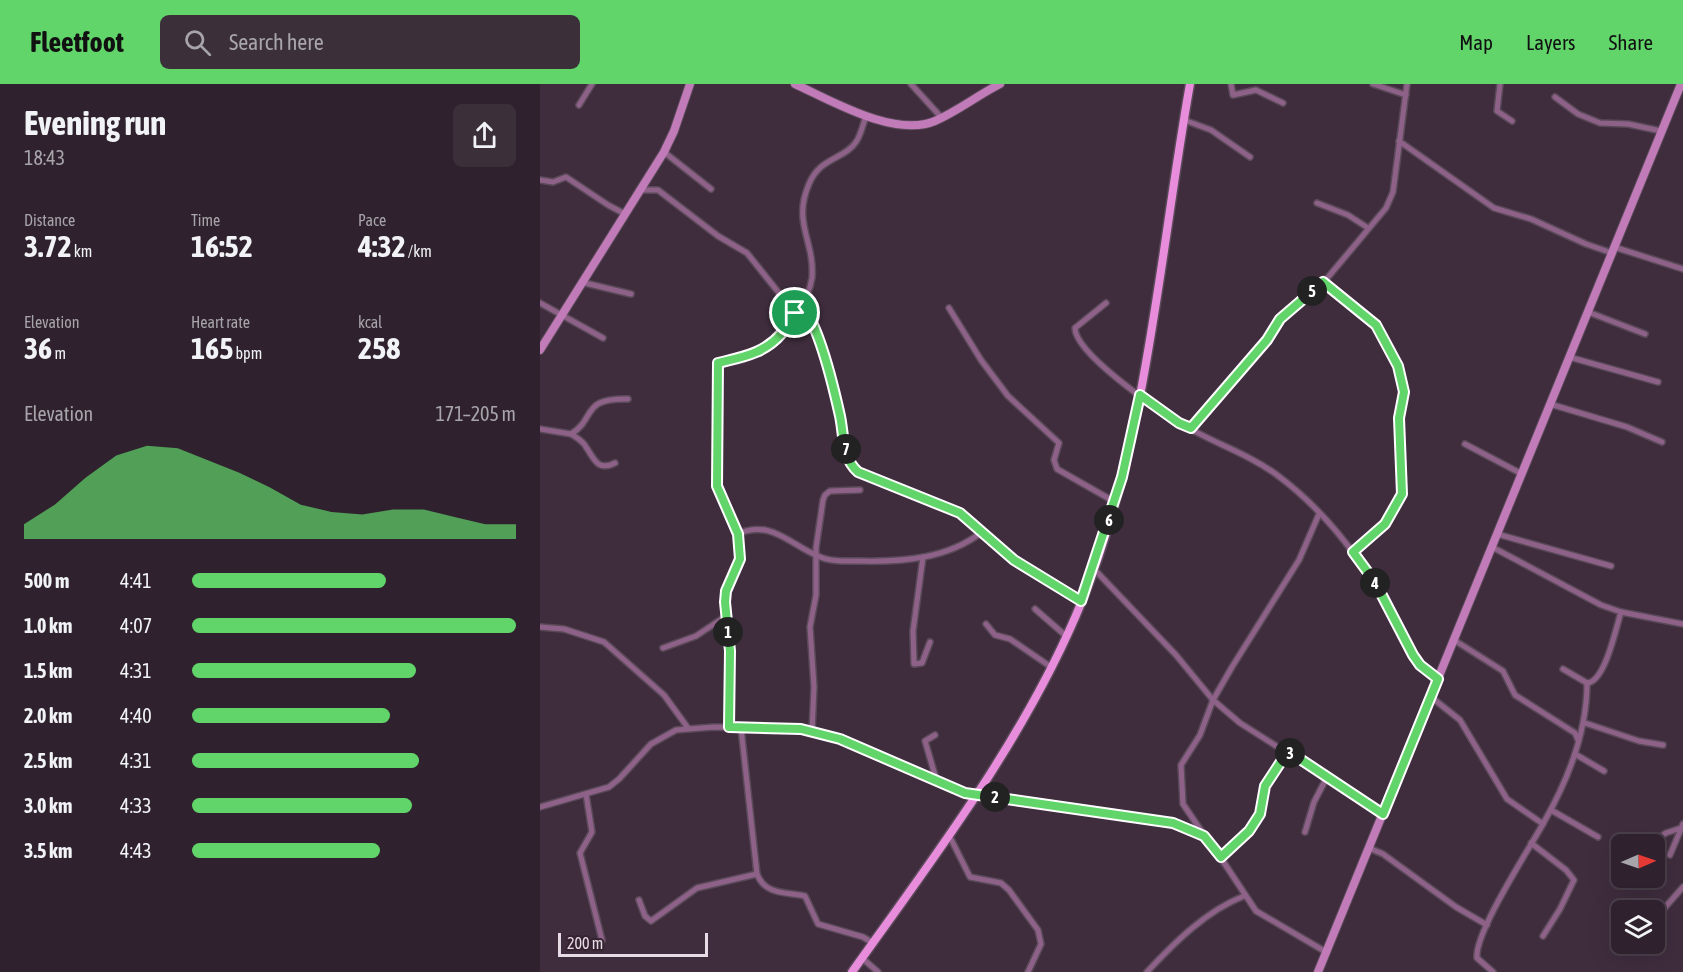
<!DOCTYPE html>
<meta charset="utf-8">
<style>
body{margin:0;font-family:"Asap Condensed",sans-serif;background:#3b2f3a;color:#f1f3f6;height:100vh;display:flex;flex-direction:column;font-size:22px;white-space:nowrap}
*{box-sizing:border-box;margin:0}
p{font-size:20px;color:#a7a4aa}
.icon{flex:none;width:33px;height:33px;fill:none;stroke:currentColor;stroke-width:2;stroke-linecap:round;stroke-linejoin:round}
.map{position:relative;flex:1;overflow:hidden}
.side{display:flex;flex-direction:column;background:#2f222e;width:540px}
.side>*{flex:none}
.needle{width:39px;rotate:88deg}
.tools{position:absolute;left:1071px;top:750px;display:grid;gap:12px}
.tools a{display:grid;place-items:center;width:54px;height:54px;border-radius:9px;background:#2f222e;box-shadow:0 6px 24px #0002,0 0 0 2px #4a3f4a;font-size:30px}
.scale{position:absolute;left:18px;bottom:15px;width:150px;box-sizing:border-box;padding-left:6px;border:3px solid #e7dbe5;border-top:0;font-size:16px;line-height:21px;white-space:nowrap;color:#e7dbe5;-webkit-text-stroke:4px #352332;paint-order:stroke}
.pin{position:absolute;display:grid;place-items:center;width:51px;height:51px;color:#fff;margin:-26px;border:3px solid #fff;border-radius:50%;box-shadow:0 2px 6px #0007}
.km{position:absolute;width:30px;height:30px;margin:-15px;border-radius:50%;background:#222;color:#fff;font-size:16px;line-height:30px;text-align:center}
.round{display:grid;place-items:center;flex:none;width:63px;height:63px;border-radius:9px;background:#3b2f3a}
.overview{display:flex;align-items:center;justify-content:space-between;height:102px;padding:0 24px}
h1{font-size:33px;font-weight:700;line-height:45px}
.stats{display:grid;grid-template-columns:repeat(3,1fr);gap:9px;height:102px;padding:6px 24px}
.stats div{display:grid;align-content:center}
.stats b{font-size:30px;font-weight:700}
.stats small{font-size:16px;font-weight:400}
.stats p{font-size:16px}
.chart{height:168px;padding:12px 24px}
.chart p{display:flex;justify-content:space-between}
.chart svg{width:100%;height:108px;margin-top:6px;fill:#61d56a;opacity:.7}
ul{padding:0 24px;list-style:none;font-size:20px}
li{display:grid;grid-template-columns:96px 72px 1fr;align-items:center;height:45px}
li i{height:15px;border-radius:8px;background:#61d56a}
header{display:flex;align-items:center;gap:36px;box-sizing:border-box;height:84px;padding:0 30px;background:#61d56a;color:#111}
header strong{font-size:28px}
nav{display:flex;gap:33px;margin-inline-start:auto;font-size:21px}
.search{width:420px;height:54px;background:#3b2f3a;display:flex;align-items:center;gap:15px;box-sizing:border-box;padding:0 21px;border-radius:9px;color:#a7a4aa;font-size:22px}
main{display:flex;flex:1;min-height:0}
.map>svg:first-child{display:block}
</style>
<header>
<strong>Fleetfoot</strong>
<div class="search"><svg class="icon" aria-label="search" viewBox="0 0 24 24"><circle cx="10" cy="10" r="6"/><path d="M15 15l6 6"/></svg>Search here</div>
<nav><a>Map</a><a>Layers</a><a>Share</a></nav>
</header>
<main>
<section class="side">
<div class="overview"><div><h1>Evening run</h1><p>18:43</p></div><a class="round"><svg class="icon" aria-label="share" viewBox="0 0 24 24"><path d="M12 15V3M7 8l5-5 5 5M5 13v7h14v-7"/></svg></a></div>
<div class="stats">
<div><p>Distance</p><b>3.72<small> km</small></b></div>
<div><p>Time</p><b>16:52</b></div>
<div><p>Pace</p><b>4:32<small> /km</small></b></div>
</div>
<div class="stats">
<div><p>Elevation</p><b>36<small> m</small></b></div>
<div><p>Heart rate</p><b>165<small> bpm</small></b></div>
<div><p>kcal</p><b>258</b></div>
</div>
<div class="chart"><p><span>Elevation</span>171–205 m</p>
<svg viewBox="0 0 160 44" preserveAspectRatio="none"><path d="M0 44V38L10 30L20 19L30 10L40 6L50 7L60 12L70 17L80 23L90 30L100 33L110 34L120 32L130 32L140 35L150 38L160 38V44z"/></svg>
</div>
<ul>
<li><b>500 m</b>4:41<i style="width:60%"></i></li>
<li><b>1.0 km</b>4:07<i style="width:100%"></i></li>
<li><b>1.5 km</b>4:31<i style="width:69%"></i></li>
<li><b>2.0 km</b>4:40<i style="width:61%"></i></li>
<li><b>2.5 km</b>4:31<i style="width:70%"></i></li>
<li><b>3.0 km</b>4:33<i style="width:68%"></i></li>
<li><b>3.5 km</b>4:43<i style="width:58%"></i></li>
</ul>
</section>
<div class="map">
<svg width="1143" height="888" viewBox="0 0 1143 888">
<rect width="100%" height="100%" fill="#3f2d3d"/>
<g fill="none" stroke-linecap="round" stroke-linejoin="round">
<defs>
<g id="street">
<path d="M 371,0 L 401,33"/>
<path d="M 691,0 L 693,11 L 716,6 L 743,19"/>
<path d="M 833,0 L 866,11"/>
<path d="M 960,0 L 957,27 L 972,37"/>
<path d="M 1015,13 L 1038,30 L 1060,39 L 1088,40 L 1121,47"/>
<path d="M 39,21 L 52,0"/>
<path d="M 644,36 L 671,46 L 710,73"/>
<path d="M 859,57 L 954,124 L 991,135 L 1046,160 L 1072,169"/>
<path d="M 124,68 L 171,105"/>
<path d="M 0,96 L 13,98 L 26,93 L 68,121 L 85,130"/>
<path d="M 99,106 L 118,106 L 178,152 L 207,169 L 255,229"/>
<path d="M 777,119 L 808,131 L 828,144"/>
<path d="M 1074,163 L 1143,185"/>
<path d="M 784,198 L 836,241 L 858,282 L 864,308 L 859,334 L 862,410 L 845,440 L 813,468"/>
<path d="M 45,199 L 91,210"/>
<path d="M 0,219 L 63,254"/>
<path d="M 566,219 L 535,244 C 535,269 615,324 637,337 C 669,358 706,368 737,391 C 799,437 840,502 873,571 L 880,581 L 898,595"/>
<path d="M 261,221 C 279,241 294,304 300,332 C 305,351 302,374 318,388 L 420,429 L 474,476 L 541,517"/>
<path d="M 409,224 L 441,276 L 468,312 L 519,359 L 514,376 L 517,385 L 575,418"/>
<path d="M 1048,228 L 1105,250"/>
<path d="M 1029,273 L 1118,298"/>
<path d="M 1010,320 L 1087,343 L 1122,358"/>
<path d="M 651,344 L 727,256 L 740,235 L 784,198 L 846,124 L 853,108 L 867,0"/>
<path d="M 0,345 L 31,350 C 57,334 40,314 88,315"/>
<path d="M 31,350 C 37,354 43,357 46,363 C 54,374 57,388 75,379"/>
<path d="M 925,360 L 982,390"/>
<path d="M 197,450 C 231,435 249,460 278,472 C 290,478 306,477 319,477 C 363,478 407,475 442,448"/>
<path d="M 957,450 L 1071,482"/>
<path d="M 952,463 L 1061,521 L 1081,528 L 1143,540"/>
<path d="M 383,473 L 373,547 L 374,580 L 382,579 L 390,558"/>
<path d="M 554,485 L 636,571 L 673,616 L 700,639 L 843,730"/>
<path d="M 495,525 L 526,552"/>
<path d="M 446,540 L 455,551 L 470,555 L 511,583"/>
<path d="M 0,543 L 24,545 L 64,558 L 124,611 L 148,644"/>
<path d="M 914,556 L 963,587 L 975,611 L 1035,649 L 1038,656"/>
<path d="M 123,564 L 156,552 L 186,532"/>
<path d="M 1023,585 L 1047,599 C 1065,598 1076,544 1081,528"/>
<path d="M 891,613 L 920,636 L 967,715 L 1003,740"/>
<path d="M 1045,639 L 1099,657 L 1123,661"/>
<path d="M 190,643 L 190,567 L 185,518 L 186,507 L 200,475 L 200,464 L 197,450 L 177,402 L 176,283 L 181,278 C 214,280 237,256 254,231 C 262,219 270,209 272,194 C 275,157 252,139 269,100 C 280,73 305,75 316,58 C 321,51 323,40 326,32"/>
<path d="M 201,644 L 217,790 C 225,811 246,808 265,812 L 278,840 L 323,853 L 333,859"/>
<path d="M 272,648 L 274,603 L 270,543 L 276,511 L 276,464 L 283,416 L 285,411 L 290,407 L 320,406"/>
<path d="M 395,651 L 385,657 L 397,698"/>
<path d="M 1035,670 L 1064,687"/>
<path d="M 46,710 L 52,748 L 40,769 L 62,856"/>
<path d="M 0,723 L 69,703 L 79,695 L 111,660 L 136,646 L 174,643 L 261,645 L 300,655 L 413,706 L 592,731 L 654,746 L 671,759 L 716,827 L 786,868"/>
<path d="M 1011,726 L 1058,753"/>
<path d="M 662,748 L 643,720 L 641,681 L 660,651 L 673,616 L 692,583 L 759,476 L 779,430"/>
<path d="M 765,748 L 774,718 L 786,695"/>
<path d="M 409,751 L 430,793 L 461,799 L 469,806 L 498,846 L 501,860 L 488,888"/>
<path d="M 991,759 L 1026,786 L 1034,796 L 1020,825 L 1003,852"/>
<path d="M 1111,760 L 1126,749 L 1141,744"/>
<path d="M 829,764 L 843,770 L 916,823 L 947,841"/>
<path d="M 1130,771 L 1143,740"/>
<path d="M 681,773 L 709,747 L 720,730 L 725,702 L 748,667"/>
<path d="M 99,816 L 105,832 L 111,837 L 157,804 L 217,790"/>
<path d="M 1114,836 L 1143,803"/>
<path d="M 322,874 L 338,888"/>
<path d="M 607,888 C 635,858 666,827 704,812"/>
<path d="M 953,888 L 937,874 C 934,849 990,764 1004,738 C 1028,696 1047,648 1047,599"/>
</g>
<g id="secondary">
<path d="M 255,0 C 292,17 355,54 395,37 C 418,27 438,11 460,0"/>
<path d="M 0,266 L 124,68 L 134,47 L 150,0"/>
<path d="M 778,888 L 1141,0"/>
</g>
<path id="primary" d="M 312,888 C 396,770 487,652 542,517 C 608,353 619,173 650,0"/>
</defs>
<use href="#street" stroke="#5a4958" stroke-width="8"/>
<use href="#secondary" stroke="#5a4958" stroke-width="10"/>
<use href="#primary" stroke="#5a4958" stroke-width="11"/>
<use href="#street" stroke="#8e6288" stroke-width="5"/>
<use href="#secondary" stroke="#c17bb8" stroke-width="8"/>
<use href="#primary" stroke="#e78ddc" stroke-width="8"/>
</g>
<g fill="none" stroke-linecap="round" stroke-linejoin="round">
<defs>
<path id="route" d="M 783,198 L 836,241 L 858,282 L 864,308 L 859,334 L 862,410 L 845,440 L 813,468 L 835,498 L 873,571 L 880,581 L 898,595 L 843,730 L 748,667 L 725,702 L 720,730 L 709,747 L 681,773 L 664,752 L 633,739 L 425,709 L 300,655 L 261,645 L 189,643 L 190,567 L 185,518 L 186,507 L 200,475 L 198,450 L 177,402 L 178,279 C 202,273 224,270 242,249 C 249,241 254,230 261,221 C 279,240 294,305 300,332 C 304,351 302,374 318,388 L 420,429 L 474,476 L 541,517 L 582,393 L 600,311 L 639,339 L 651,344 L 727,256 L 740,235 Z"/>
</defs>
<use href="#route" stroke="#fff" stroke-width="12"/>
<use href="#route" stroke="#61d56a" stroke-width="8"/>
</g>
</svg>
<div class="tools">
<a><svg class="needle" viewBox="-14 -14 28 28"><path d="M0-13l5 13h-10z" fill="#e53935"/><path d="M0 13l5-13h-10z" fill="#a7a4aa"/></svg></a>
<a><svg class="icon" aria-label="layers" viewBox="0 0 24 24"><path d="M12 4l9 5-9 5-9-5zM3 14l9 5 9-5"/></svg></a>
</div>
<div class="scale">200 m</div>
<div class="pin" style="left:255px;top:229px;background:#1e9e55"><svg class="icon" aria-label="arrive" viewBox="0 0 24 24"><path d="M6 21V4h12l-3 4 3 4H6"/></svg></div>
<b class="km" style="left:188px;top:548px">1</b>
<b class="km" style="left:455px;top:713px">2</b>
<b class="km" style="left:750px;top:669px">3</b>
<b class="km" style="left:835px;top:499px">4</b>
<b class="km" style="left:772px;top:207px">5</b>
<b class="km" style="left:569px;top:436px">6</b>
<b class="km" style="left:306px;top:365px">7</b>
</div>
</main>
